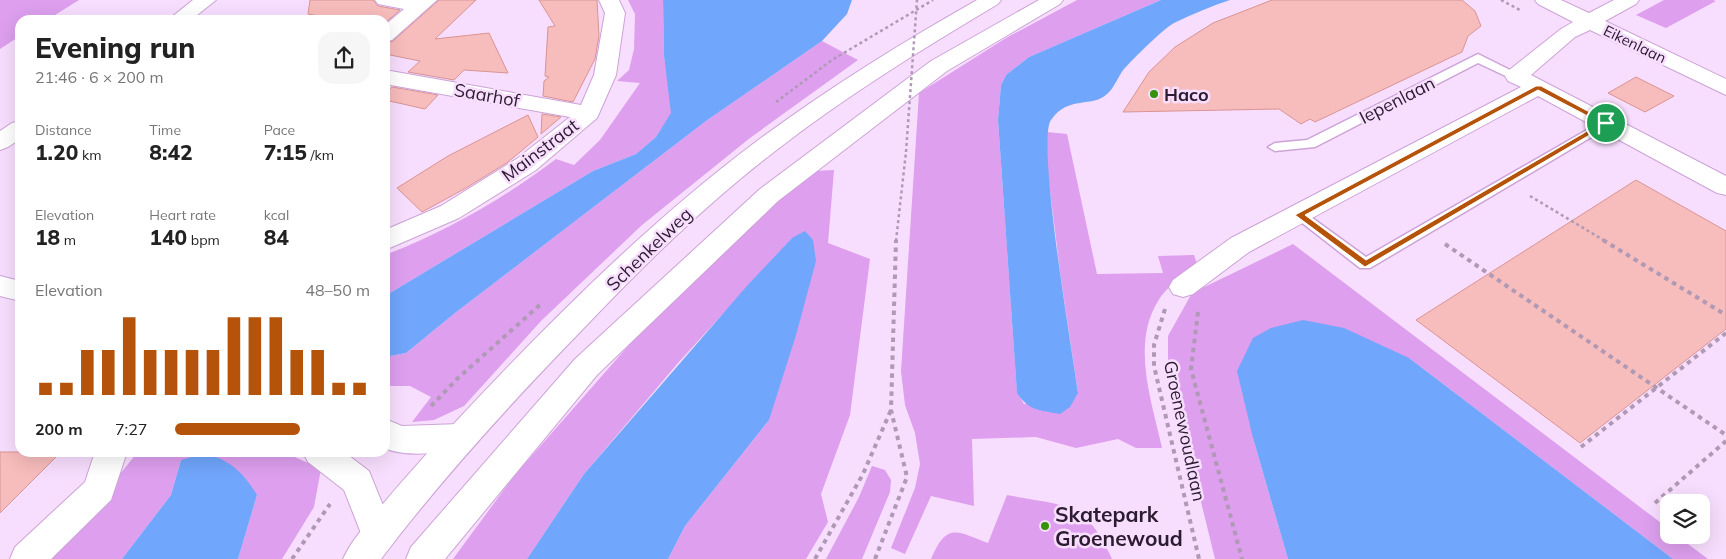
<!DOCTYPE html>
<meta charset="utf-8">
<style>
body{margin:0;font-family:Mulish,sans-serif;background:#f6f6f6;color:#222;height:100vh;display:flex;flex-direction:column;font-size:19px;white-space:nowrap}
*{box-sizing:border-box;margin:0}
p{font-size:16px;color:#767676}
.icon{flex:none;width:28px;height:28px;fill:none;stroke:currentColor;stroke-width:2;stroke-linecap:round;stroke-linejoin:round}
.map{position:relative;flex:1;overflow:hidden}
.details{position:absolute;left:15px;top:15px;width:375px;height:442px;display:flex;flex-direction:column;background:#fff;border-radius:15px;box-shadow:0 5px 20px #0002}
.details>*{flex:none}
.controls{position:absolute;left:1660px;top:494px;display:grid;gap:10px}
.controls a{display:grid;place-items:center;width:50px;height:50px;border-radius:10px;background:#fff;box-shadow:0 5px 20px #0002;font-size:25px}
.pin{position:absolute;display:grid;place-items:center;width:42px;height:42px;color:#fff;margin:-21px;border:2px solid #fff;border-radius:50%;box-shadow:0 1px 5px #0007}
.round{display:grid;place-items:center;flex:none;width:52px;height:52px;border-radius:15px;background:#f6f6f6}
.head{display:flex;align-items:center;justify-content:space-between;height:85px;padding:0 20px}
h1{font-size:28px;font-weight:800;line-height:38px}
.metrics{display:grid;grid-template-columns:repeat(3,1fr);gap:8px;height:85px;padding:5px 20px}
.metrics div{display:grid;align-content:center}
.metrics b{font-size:21px;font-weight:800}
.metrics small{font-size:14px;font-weight:400}
.metrics p{font-size:14px}
.chart{height:140px;padding:10px 20px}
.chart p{display:flex;justify-content:space-between}
.chart svg{width:100%;height:90px;margin-top:5px;stroke:#b45309;stroke-width:6}
ul{padding:0 20px;list-style:none;font-size:16px}
li{display:grid;grid-template-columns:80px 60px 1fr;align-items:center;height:38px}
li i{height:12px;border-radius:6px;background:#b45309}
.map>svg:first-child{display:block}
</style>
<div class="map">
<svg width="1726" height="559" viewBox="0 0 1726 559">
<rect width="100%" height="100%" fill="#f8defe"/>
<g fill="#dd9fee">
<path d="M 0,0 L 79,0 L 47,20 L 20,20 L 20,36 L 0,49 Z"/>
<path d="M 628,0 L 663,0 L 664,56 L 672,113 L 656,137 L 636,154 L 593,171 L 385,296 L 385,255 C 447,231 503,199 556,159 L 574,165 L 600,140 L 640,83 L 617,81 L 629,70 L 634,49 L 635,14 Z"/>
<path d="M 1077,0 L 1161,0 L 1029,57 L 1006,75 L 1001,85 L 998,120 L 1017,392 L 1024,404 L 1078,393 L 1061,279 L 1047,166 L 1047,132 L 1067,134 L 1097,274 L 1163,273 L 1158,256 L 1194,255 L 1197,264 C 1184,275 1167,286 1158,301 C 1131,345 1152,402 1162,448 L 1136,448 L 1118,439 L 1076,448 L 1036,437 L 972,439 L 974,506 L 931,496 L 905,554 L 891,548 L 915,488 L 920,464 L 915,433 L 905,405 L 901,371 L 919,93 L 1006,38 Z"/>
<path d="M 1664,0 L 1713,0 L 1716,1 L 1666,28 L 1636,15 Z"/>
<path d="M 822,41 L 858,60 L 750,138 L 642,225 L 541,321 L 464,406 L 434,420 L 412,422 L 431,397 L 410,386 L 385,386 L 385,357 L 406,353 L 455,313 L 706,121 Z"/>
<path d="M 834,170 L 828,243 L 870,259 L 850,415 L 821,494 L 828,522 L 806,559 L 668,559 L 685,526 L 769,420 L 792,238 L 678,363 L 584,474 L 527,559 L 453,559 L 514,476 L 622,353 L 686,284 L 766,208 L 814,171 Z"/>
<path d="M 1293,244 L 1669,529 L 1669,535 L 1676,535 L 1708,559 L 1673,559 L 1409,358 L 1253,438 L 1288,559 L 1215,559 L 1168,367 L 1168,336 L 1192,293 Z"/>
<path d="M 137,453 L 286,453 L 321,469 L 314,507 L 282,559 L 238,559 L 257,495 L 181,460 L 171,495 L 122,559 L 43,559 L 107,490 Z"/>
<path d="M 872,466 L 885,470 L 891,480 L 890,492 L 862,559 L 826,559 L 859,497 Z"/>
<path d="M 1007,495 C 1064,506 1086,500 1112,559 L 931,559 C 947,522 956,531 988,543 Z"/>
</g>
<g fill="#70a6fc">
<path d="M 663,0 L 852,0 L 847,14 L 822,41 L 706,121 L 455,313 L 406,353 L 385,357 L 385,296 L 593,171 L 636,154 L 656,137 L 671,113 L 664,56 Z"/>
<path d="M 1161,0 L 1230,0 C 1212,6 1192,14 1174,23 C 1163,29 1133,59 1124,69 C 1118,76 1115,87 1107,94 C 1093,108 1068,95 1051,120 C 1036,141 1073,355 1078,393 L 1070,407 L 1060,414 C 1039,410 1029,411 1017,393 L 998,120 L 1001,85 L 1006,75 L 1029,57 Z"/>
<path d="M 805,231 L 813,240 L 816,261 L 796,335 L 769,420 L 685,526 L 668,559 L 527,559 L 584,474 L 746,287 L 792,238 Z"/>
<path d="M 1303,320 L 1344,328 L 1409,358 L 1673,559 L 1288,559 L 1253,438 L 1237,371 L 1253,338 L 1271,328 Z"/>
<path d="M 205,453 C 231,461 243,472 257,495 L 238,559 L 122,559 L 171,495 L 181,460 Z"/>
</g>
<g fill="#f7bcbc" stroke="#d99494">
<path d="M 310,0 L 373,0 L 378,6 L 400,10 L 385,23 L 385,20 L 339,20 L 308,14 Z"/>
<path d="M 439,0 L 476,0 L 435,39 L 489,33 L 508,73 L 464,70 L 454,80 L 408,72 L 420,61 L 385,54 L 385,44 L 393,41 Z"/>
<path d="M 539,0 L 597,0 L 599,36 L 595,59 L 573,102 L 543,96 L 544,81 L 549,77 L 545,76 L 548,27 L 555,26 Z"/>
<path d="M 1272,0 L 1462,0 L 1475,11 L 1481,26 L 1468,36 L 1462,52 L 1315,122 L 1310,119 L 1301,124 L 1279,109 L 1123,112 L 1149,72 L 1175,47 L 1213,23 Z"/>
<path d="M 1636,77 L 1674,96 L 1645,112 L 1608,93 Z"/>
<path d="M 392,87 L 438,95 L 425,109 L 385,100 L 385,93 Z"/>
<path d="M 542,114 L 561,117 L 541,134 Z"/>
<path d="M 528,115 L 538,137 L 508,162 L 466,188 L 422,212 L 397,188 L 448,156 Z"/>
<path d="M 1636,180 L 1726,231 L 1726,329 L 1580,443 L 1416,320 Z"/>
<path d="M 0,452 L 61,452 L 0,513 Z"/>
</g>
<g fill="none" stroke-linecap="round" stroke-linejoin="round">
<defs>
<g id="lane">
<path d="M 1478,54 L 1522,76 L 1520,79 L 1512,79 L 1478,63 L 1315,147 L 1275,151 L 1268,147 L 1275,143 L 1307,140 Z"/>
<path d="M 1606,119 L 1610,120 L 1612,123 L 1610,126 L 1370,268 L 1360,268 L 1292,215 L 1294,212 L 1304,212 L 1366,257 Z"/>
</g>
<g id="street">
<path d="M 193,0 L 216,0 L 191,20 L 168,20 Z"/>
<path d="M 375,0 L 437,0 L 392,40 L 385,42 L 385,25 L 404,9 L 378,4 Z"/>
<path d="M 599,0 L 619,0 L 625,13 L 616,75 L 597,118 L 536,170 L 459,218 L 385,250 L 385,230 L 441,206 L 518,158 L 570,117 L 385,84 L 385,70 L 581,105 L 594,75 L 605,13 Z"/>
<path d="M 1535,0 L 1561,0 L 1589,13 L 1614,0 L 1639,0 L 1636,4 L 1605,21 L 1726,79 L 1726,95 L 1590,30 L 1575,37 L 1531,75 L 1726,176 L 1726,195 L 1717,193 L 1538,96 L 1249,252 L 1193,294 L 1183,297 L 1173,294 L 1169,287 L 1173,280 L 1231,238 L 1521,87 L 1508,81 L 1505,76 L 1508,71 L 1561,29 L 1573,22 L 1538,4 Z"/>
<path d="M 20,121 L 20,139 L 8,147 L 0,150 L 0,131 L 12,123 Z"/>
<path d="M 0,276 L 20,281 L 20,301 L 0,296 Z"/>
<path d="M 385,419 L 402,426 L 460,424 L 471,428 L 476,437 L 471,446 C 451,453 404,458 385,448 Z"/>
<path d="M 95,452 L 127,452 L 111,500 L 51,559 L 10,559 L 15,547 L 85,482 Z"/>
<path d="M 303,452 L 344,452 L 369,471 L 395,535 L 390,546 L 378,551 L 366,546 L 344,490 L 308,462 Z"/>
</g>
<g id="secondary">
<path d="M 977,0 L 1001,0 L 998,4 C 921,50 844,97 774,152 C 705,205 643,266 583,329 C 512,402 443,477 381,559 L 343,559 C 351,541 365,526 377,511 C 400,483 424,457 448,430 C 542,329 646,224 757,141 C 827,89 901,43 977,0 Z"/>
<path d="M 1039,0 L 1063,0 L 1060,4 L 947,71 L 778,201 L 597,375 L 445,559 L 406,559 L 411,547 L 575,359 L 760,189 L 931,61 Z"/>
</g>
</defs>
<use href="#lane" stroke="#cca3d7" stroke-width="3"/>
<use href="#street" stroke="#cca3d7" stroke-width="2"/>
<use href="#secondary" stroke="#cca3d7" stroke-width="2"/>
<g stroke="#af99b4" stroke-width="2.5" stroke-dasharray="3 3" stroke-linecap="butt">
<path d="M 1501,0 L 1520,10"/>
<path d="M 776,102 L 832,60 L 933,0"/>
<path d="M 1530,196 L 1605,241"/>
<path d="M 896,241 L 906,152"/>
</g>
<g stroke="#af99b4" stroke-width="4" stroke-dasharray="4.5 4.5" stroke-linecap="butt">
<path d="M 1603,240 L 1726,315"/>
<path d="M 1445,244 L 1726,435"/>
<path d="M 1165,309 L 1154,345 L 1154,366 L 1199,559"/>
<path d="M 1198,312 L 1191,369 L 1242,559"/>
<path d="M 431,406 L 458,378 L 542,303"/>
<path d="M 1581,447 L 1726,333"/>
<path d="M 1655,503 L 1726,441"/>
<path d="M 292,559 L 330,504"/>
<path d="M 815,559 L 863,474 L 891,410"/>
<path d="M 875,559 L 907,477 L 891,410 L 896,240"/>
</g>
<use href="#lane" fill="#fff" fill-rule="evenodd"/>
<use href="#street" fill="#fff" fill-rule="evenodd"/>
<use href="#secondary" fill="#fff" fill-rule="evenodd"/>
<path stroke="#af99b4" stroke-width="2.5" stroke-dasharray="3 3" stroke-linecap="butt" d="M 906,152 L 917,0"/>
</g>
<path fill="#b45309" stroke="#fff" fill-rule="evenodd" d="M 1536,86 L 1541,86 L 1610,123 L 1365,267 L 1295,215 ZM 1538,90 L 1601,123 L 1366,260 L 1305,215 Z"/>
<g fill="#359209" stroke="#f8defe" stroke-width="2">
<circle cx="1154" cy="94" r="5"/>
<circle cx="1045" cy="526" r="5"/>
</g>
<g text-anchor="middle" dominant-baseline="central" stroke-width="5" stroke-linejoin="round" paint-order="stroke">
<g font-size="15" fill="#2b1c2f" stroke="#f8defe">
<text transform="translate(1635 44) rotate(26)">Eikenlaan</text>
</g>
<g font-size="18" font-weight="bold" fill="#2b1c2f" stroke="#f8defe" text-anchor="start">
<text x="1164" y="94">Haco</text>
</g>
<g font-size="18" fill="#2b1c2f" stroke="#f8defe">
<text transform="translate(487 95) rotate(10)">Saarhof</text>
<text transform="translate(1397 100) rotate(-27)">Iepenlaan</text>
<text transform="translate(540 150) rotate(-37)">Mainstraat</text>
<text transform="translate(649 249) rotate(-44)">Schenkelweg</text>
<text transform="translate(1185 431) rotate(78)">Groenewoudlaan</text>
</g>
<g font-size="21" font-weight="bold" fill="#2b1c2f" stroke="#f8defe" text-anchor="start">
<text x="1055" y="514">Skatepark<tspan x="1055" dy="24">Groenewoud</tspan></text>
</g>
</g>
</svg>
<div class="controls">
<a><svg class="icon" aria-label="layers" viewBox="0 0 24 24"><path d="M12 4l9 5-9 5-9-5zM3 14l9 5 9-5"/></svg></a>
</div>
<div class="pin" style="left:1606px;top:123px;background:#1e9e55"><svg class="icon" aria-label="arrive" viewBox="0 0 24 24"><path d="M6 21V4h12l-3 4 3 4H6"/></svg></div>
<section class="details">
<div class="head"><div><h1>Evening run</h1><p>21:46 · 6 × 200 m</p></div><a class="round"><svg class="icon" aria-label="share" viewBox="0 0 24 24"><path d="M12 15V3M7 8l5-5 5 5M5 13v7h14v-7"/></svg></a></div>
<div class="metrics">
<div><p>Distance</p><b>1.20<small> km</small></b></div>
<div><p>Time</p><b>8:42</b></div>
<div><p>Pace</p><b>7:15<small> /km</small></b></div>
</div>
<div class="metrics">
<div><p>Elevation</p><b>18<small> m</small></b></div>
<div><p>Heart rate</p><b>140<small> bpm</small></b></div>
<div><p>kcal</p><b>84</b></div>
</div>
<div class="chart"><p><span>Elevation</span>48–50 m</p>
<svg viewBox="0 0 160 44" preserveAspectRatio="none"><path d="M5 44V38M15 44V38M25 44V22M35 44V22M45 44V6M55 44V22M65 44V22M75 44V22M85 44V22M95 44V6M105 44V6M115 44V6M125 44V22M135 44V22M145 44V38M155 44V38"/></svg>
</div>
<ul>
<li><b>200 m</b>7:27<i style="width:64%"></i></li>
</ul>
</section>
</div>
